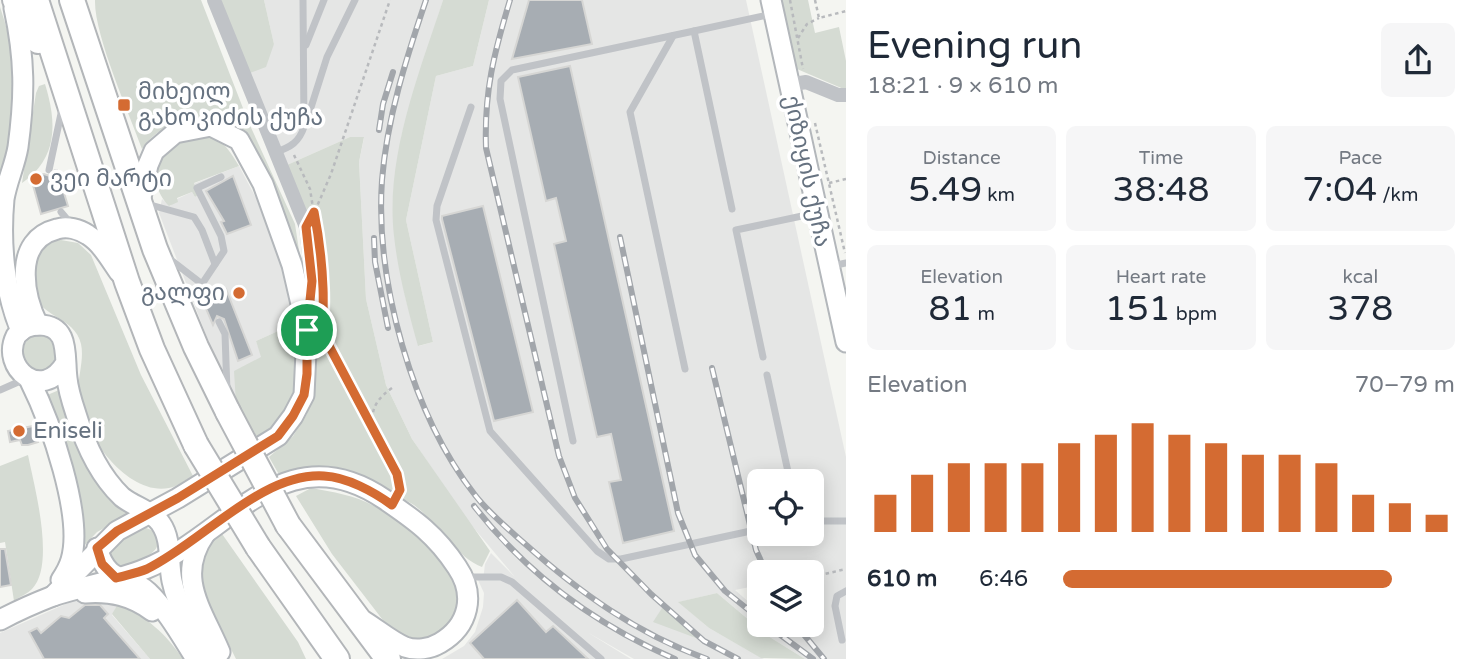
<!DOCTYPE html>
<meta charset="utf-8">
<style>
body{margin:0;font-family:"Varela Round","Noto Sans Georgian",sans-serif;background:#f6f6f7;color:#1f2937;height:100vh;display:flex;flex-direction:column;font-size:26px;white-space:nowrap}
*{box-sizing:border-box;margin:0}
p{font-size:23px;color:#747a83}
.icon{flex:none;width:38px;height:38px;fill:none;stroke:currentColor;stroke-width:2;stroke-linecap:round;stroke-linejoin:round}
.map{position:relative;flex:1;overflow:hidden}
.sheet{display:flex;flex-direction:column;background:#fff;width:630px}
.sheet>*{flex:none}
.fabs{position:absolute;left:747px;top:469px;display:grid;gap:14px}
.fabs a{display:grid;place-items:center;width:77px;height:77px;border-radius:10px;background:#fff;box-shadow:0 4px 18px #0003;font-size:35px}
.pin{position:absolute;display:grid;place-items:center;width:60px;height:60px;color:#fff;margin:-30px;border:4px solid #fff;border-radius:50%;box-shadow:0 2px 7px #0007}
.round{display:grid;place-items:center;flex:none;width:74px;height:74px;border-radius:10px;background:#f6f6f7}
.headline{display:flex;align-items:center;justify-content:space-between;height:119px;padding:0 21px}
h1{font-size:38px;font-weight:600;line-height:52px}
.stats{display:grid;grid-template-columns:repeat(3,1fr);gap:10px;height:119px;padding:7px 21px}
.stats div{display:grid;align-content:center;border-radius:10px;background:#f6f6f7;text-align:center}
.stats b{font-size:35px;font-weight:600}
.stats small{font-size:19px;font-weight:400}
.stats p{font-size:19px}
.chart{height:196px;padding:14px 21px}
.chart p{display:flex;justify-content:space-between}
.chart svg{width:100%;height:126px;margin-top:7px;stroke:#d46b32;stroke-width:6}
ul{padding:0 21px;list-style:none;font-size:23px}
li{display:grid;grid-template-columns:112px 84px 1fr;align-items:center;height:52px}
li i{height:18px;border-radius:9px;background:#d46b32}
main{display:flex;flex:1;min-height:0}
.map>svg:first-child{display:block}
</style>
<main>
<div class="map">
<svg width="846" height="659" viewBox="0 0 846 659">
<rect width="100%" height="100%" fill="#f4f5f1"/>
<g fill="#e5e6e5" fill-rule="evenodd">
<path d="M 264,0 L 443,0 L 402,134 L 394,185 L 394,234 L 406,300 L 419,346 L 433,342 L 406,220 L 436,76 L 473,66 L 489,0 L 746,0 L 846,457 L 846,659 L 805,659 L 768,636 L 717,593 L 679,602 L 709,628 L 764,659 L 634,659 L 587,632 L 631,659 L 442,659 L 464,646 L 475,632 L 483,607 L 484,593 L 478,580 L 483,580 L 485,564 L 491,553 L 515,577 L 468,521 L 412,439 L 386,385 L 366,299 L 359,162 L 364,138 L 350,137 L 287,165 L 247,74 L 274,44 ZM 760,481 L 812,481 L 812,534 L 760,534 ZM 760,572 L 812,572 L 812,625 L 790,625 L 795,631 L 793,635 L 776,625 L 760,625 L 759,611 L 735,590 L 760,585 Z"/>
<path d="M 239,166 L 256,198 L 281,264 L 298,322 L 256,341 L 262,357 L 236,404 L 213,353 L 159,213 L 162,199 L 170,206 L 177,199 L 192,192 L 195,197 L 198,195 L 193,184 Z"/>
<path d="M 95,597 L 120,601 L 112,615 L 150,659 L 0,659 L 0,633 L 77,599 Z"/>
</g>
<g fill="#d5dbd3">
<path d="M 95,0 L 201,0 L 248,121 L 295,224 L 302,270 L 245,139 C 204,128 171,108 142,149 C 129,113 94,35 95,0 Z"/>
<path d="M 221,0 L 264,0 L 274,44 L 266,67 L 247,74 Z"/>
<path d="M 443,0 L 489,0 L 473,66 L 436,76 L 406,220 L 433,342 L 418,346 C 408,310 398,273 394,236 C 385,157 419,74 443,0 Z"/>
<path d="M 776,0 L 808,0 L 815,33 L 839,27 L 846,61 L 846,90 L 790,66 Z"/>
<path d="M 0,7 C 24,77 16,114 0,184 Z"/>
<path d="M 45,84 C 57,123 58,158 22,183 L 36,93 L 39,86 Z"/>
<path d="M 187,135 C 218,136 223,139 239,166 L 194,183 L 198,195 L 195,197 L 192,192 L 177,198 L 178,202 L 169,206 C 156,193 149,169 162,153 C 168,146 179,141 187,135 Z"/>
<path d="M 350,137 L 364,137 L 359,162 L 366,299 L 386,385 L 412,439 L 490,551 L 482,567 C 456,557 438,523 414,505 C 382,483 320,483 281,478 L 269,457 L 293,436 L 307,414 L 312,371 L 317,269 L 287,165 Z"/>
<path d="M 61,240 L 78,243 L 91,255 L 141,375 L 193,476 C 186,479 177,487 169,488 C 128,496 86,437 79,403 C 75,383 85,362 81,344 C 75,316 37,317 33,290 C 31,279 35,264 36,253 L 50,241 Z"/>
<path d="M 298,322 L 299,393 L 276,427 L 258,438 L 236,404 L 234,371 L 261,357 L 256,341 Z"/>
<circle cx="41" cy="352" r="18"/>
<path d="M 59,390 L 71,429 L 132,513 L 97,532 L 82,548 L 68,451 L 45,396 Z"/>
<path d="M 28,455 C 34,485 56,565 32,589 C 27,594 19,597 14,601 L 5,542 L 0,543 L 0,466 Z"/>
<path d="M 311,488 C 333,492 354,495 374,506 C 403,521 494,589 448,626 C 432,639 419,643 399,641 L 332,554 L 296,496 Z"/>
<path d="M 144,527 L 156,532 C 157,536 159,540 158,544 C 156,556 127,567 117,568 L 107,550 L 109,546 Z"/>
<path d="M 220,531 L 298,642 L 306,659 L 236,659 C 226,637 192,578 200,557 C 204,547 213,538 220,531 Z"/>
<path d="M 717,593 L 768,636 L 805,659 L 761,658 L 709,628 L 678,602 Z"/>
<path d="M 118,604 C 147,617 165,633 183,659 L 150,659 L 112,614 Z"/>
<path d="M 664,605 L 698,634 L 696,638 L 653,622 Z"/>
</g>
<g fill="#a7adb3" stroke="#d6d6d4" stroke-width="2">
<path d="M 529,0 L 582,0 L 592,44 L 512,59 Z"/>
<path d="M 570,66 L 674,531 L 623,543 L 609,482 L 621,480 L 611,434 L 597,437 L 554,244 L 566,241 L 556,198 L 546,201 L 518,77 Z"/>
<path d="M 55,170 L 57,170 L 68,206 L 41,214 L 31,178 L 44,174 L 50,176 Z"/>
<path d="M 233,176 L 251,225 L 227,234 L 221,222 L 224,221 L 206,191 Z"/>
<path d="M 483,206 L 533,412 L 494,421 L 442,219 L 442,216 Z"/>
<path d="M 226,289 L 252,355 L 238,361 L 224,319 L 217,316 L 213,325 L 202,299 L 213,301 L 215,293 Z"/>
<path d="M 33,426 L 38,442 L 28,445 L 22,445 L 20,440 L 10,442 L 8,431 Z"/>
<path d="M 0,549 L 5,549 L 11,585 L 0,587 Z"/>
<path d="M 517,600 L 546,632 L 553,626 L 588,659 L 484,659 L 470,643 Z"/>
<path d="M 85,605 L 100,605 L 108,614 L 104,618 L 140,659 L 44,659 L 29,632 L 37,628 L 41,633 L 61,616 L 69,618 Z"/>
</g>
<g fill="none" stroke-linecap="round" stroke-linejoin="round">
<defs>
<g id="secondary">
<path d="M 771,0 L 846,342"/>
<path d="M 14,8 C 25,59 25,95 18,147 C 15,165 7,181 4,199 C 0,242 4,291 21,331"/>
<path d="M 38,325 C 23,294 13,240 57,229 C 67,226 79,229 88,235 C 101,243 110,259 119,272"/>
<path d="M 65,364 C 42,402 0,368 16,336 C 21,329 30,325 39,325 C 71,325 64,357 67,378 C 68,390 72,402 76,414 C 85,444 99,475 122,497 C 133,506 154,512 161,524 C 172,540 168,562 172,581 C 178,611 198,635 216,659"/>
<path d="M 30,381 C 50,421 84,516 71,560 C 69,567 65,574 61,580"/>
<path d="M 205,534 C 175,577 202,609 220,652"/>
<path d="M 97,548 C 109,587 126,572 148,592 C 167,610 182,637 196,659"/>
<path d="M 85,593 C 111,591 132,596 152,611"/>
<path d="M 53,596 L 117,531 L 178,498 L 278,436 L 293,416 L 304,395 L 307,330 L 292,265 L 263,184 L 239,140 L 211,126 L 175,133 L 154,151 L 148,165 L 140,202"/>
<path d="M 0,620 C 17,611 35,603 53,596 C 83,586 116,581 145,569 C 228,536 284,431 384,499 C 415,520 436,535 457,567 C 476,595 469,626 440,643 C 430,649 416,651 405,647 C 391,641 377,629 364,621"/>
</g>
<g id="highway">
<path d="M 15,0 L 38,41"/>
<path d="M 36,0 L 127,282 L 152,349 L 196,445"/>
<path d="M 72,0 L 155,249 L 196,347 L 228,412"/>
<path d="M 288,525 L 388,659"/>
<path d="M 258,547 L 337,659"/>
</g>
</defs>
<use href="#secondary" stroke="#b3b7bb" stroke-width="23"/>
<use href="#highway" stroke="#b3b6b9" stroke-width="28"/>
<g stroke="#b8babd" stroke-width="2.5" stroke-dasharray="3.5 3.5" stroke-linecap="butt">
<path d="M 790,0 L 803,69"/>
<path d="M 815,0 L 819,18 L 846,11"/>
<path d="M 798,38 L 807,24 L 819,18"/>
<path d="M 815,123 L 845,253"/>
<path d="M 294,155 L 310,189 L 313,208"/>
<path d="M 829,183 L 846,179"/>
<path d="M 315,211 L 331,174 L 390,0"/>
<path d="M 323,329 L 327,342 L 372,425"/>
<path d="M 392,388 C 342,423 405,454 399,492"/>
<path d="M 812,577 L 846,569"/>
</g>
<g stroke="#c0c3c7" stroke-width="7">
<path d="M 694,31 L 772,14"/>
<path d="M 673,36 L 630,112 L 685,369"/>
<path d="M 306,45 L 324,0"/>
<path d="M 471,107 L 437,206 L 436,220 L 490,431 L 597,551 L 609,559 L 621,559 L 760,529"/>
<path d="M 307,120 L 327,57 L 355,0"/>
<path d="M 276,152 C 291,147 299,142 304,127 L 303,0"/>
<path d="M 49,170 L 62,109"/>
<path d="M 147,204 L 194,217 L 202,230 L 215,264"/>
<path d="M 61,212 L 72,225"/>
<path d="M 167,257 L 202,284 L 210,296"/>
<path d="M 832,266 L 846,263"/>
<path d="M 202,284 L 224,251 L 221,236 L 197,188 L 221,177"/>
<path d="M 219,322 L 225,334 L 227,391"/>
<path d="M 763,357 L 736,230 L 816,213"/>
<path d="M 767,375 L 790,481"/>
<path d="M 0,390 L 25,379"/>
<path d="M 573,441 L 500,99 L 501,81 L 512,70 L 694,31 L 732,209"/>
<path d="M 812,521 L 846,521"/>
<path d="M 464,577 L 501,577 L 512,582 L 601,659"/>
<path d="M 842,640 L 835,606 L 837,596 L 846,591"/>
</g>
<g stroke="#c0c3c7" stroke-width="14">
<path d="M 214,0 L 306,227 L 312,281 L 308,319"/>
<path d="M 788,85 L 806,82 L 838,95 L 846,95"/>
</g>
<use href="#secondary" stroke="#fff" stroke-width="19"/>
<use href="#highway" stroke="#fff" stroke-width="24"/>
<defs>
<g id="rail">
<path d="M 426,0 C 406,59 387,118 382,180 C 375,281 412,415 475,495 C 489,513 507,528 524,543 C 579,592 637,634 707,659"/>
<path d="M 510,0 C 494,53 484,92 486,148 L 559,456 L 575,498 L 607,549 L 651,594 L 704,641 L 738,659"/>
<path d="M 379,130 L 383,104 L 393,72"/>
<path d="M 620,237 L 678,513 L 695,555 L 725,591 L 760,619"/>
<path d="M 374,238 L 375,262 L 388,328"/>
<path d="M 712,368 L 756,550 L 766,572"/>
<path d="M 474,506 C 527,574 596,625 675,659"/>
<path d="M 767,625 L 813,659"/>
<path d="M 796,625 L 824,659"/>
</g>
</defs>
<use href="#rail" stroke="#a2a6ab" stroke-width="6"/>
<use href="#rail" stroke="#fff" stroke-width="3.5" stroke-dasharray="10" stroke-linecap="butt"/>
<defs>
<g id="highway-bridge">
<path d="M 228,412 L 288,525"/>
<path d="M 196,445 L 258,547"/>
</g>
</defs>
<use href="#highway-bridge" stroke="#b3b6b9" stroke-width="28" stroke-linecap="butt"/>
<use href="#highway-bridge" stroke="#fff" stroke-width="24"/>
</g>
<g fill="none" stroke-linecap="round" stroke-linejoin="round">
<defs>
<path id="route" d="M 314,212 C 319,237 322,262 323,288 C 324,308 321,323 327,342 L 397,474 L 400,490 L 392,505 C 374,492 347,477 324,476 C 262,472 201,543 147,569 C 137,573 126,575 116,578 L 102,564 L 97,548 L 117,531 L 178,498 L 278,436 L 293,416 L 304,395 L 307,374 L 307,330 L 312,281 L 306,227 Z"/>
</defs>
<use href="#route" stroke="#fff" stroke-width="14"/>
<use href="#route" stroke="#d46b32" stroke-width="9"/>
</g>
<g fill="#d46b32" stroke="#fff" stroke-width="2.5">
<rect x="117" y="98" width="14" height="14" rx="3.5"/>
<circle cx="36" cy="179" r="7"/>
<circle cx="239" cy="293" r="7"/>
<circle cx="19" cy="431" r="7"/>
</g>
<g text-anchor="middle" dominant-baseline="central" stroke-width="7" stroke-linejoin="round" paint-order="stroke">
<g font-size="23" fill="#667280" stroke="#fff" text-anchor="start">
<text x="138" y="92">მიხეილ<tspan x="138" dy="26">გახოკიძის ქუჩა</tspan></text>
<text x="50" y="179">ვეი მარტი</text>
<text x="225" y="293" text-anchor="end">გალფი</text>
<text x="33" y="431">Eniseli</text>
</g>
<g font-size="23" fill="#667280" stroke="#fff">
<text transform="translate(807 171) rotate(78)">ქიზიყის ქუჩა</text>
</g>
</g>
</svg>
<div class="fabs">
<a><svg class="icon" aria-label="locate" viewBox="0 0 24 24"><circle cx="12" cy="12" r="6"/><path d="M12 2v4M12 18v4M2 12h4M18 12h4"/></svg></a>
<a><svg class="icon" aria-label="layers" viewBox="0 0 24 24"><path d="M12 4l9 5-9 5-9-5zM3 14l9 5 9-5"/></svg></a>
</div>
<div class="pin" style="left:307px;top:330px;background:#1e9e55"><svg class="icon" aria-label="arrive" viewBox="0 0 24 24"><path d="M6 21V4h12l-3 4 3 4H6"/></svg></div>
</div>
<section class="sheet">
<div class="headline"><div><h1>Evening run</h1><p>18:21 · 9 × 610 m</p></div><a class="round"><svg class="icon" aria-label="share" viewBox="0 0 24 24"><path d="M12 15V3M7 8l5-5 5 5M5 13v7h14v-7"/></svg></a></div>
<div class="stats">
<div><p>Distance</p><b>5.49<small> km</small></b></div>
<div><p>Time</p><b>38:48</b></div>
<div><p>Pace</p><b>7:04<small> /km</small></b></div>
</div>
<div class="stats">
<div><p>Elevation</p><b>81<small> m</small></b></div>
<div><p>Heart rate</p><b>151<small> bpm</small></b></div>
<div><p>kcal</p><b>378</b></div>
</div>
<div class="chart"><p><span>Elevation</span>70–79 m</p>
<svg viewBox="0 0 160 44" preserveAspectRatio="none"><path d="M5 44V31M15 44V24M25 44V20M35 44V20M45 44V20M55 44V13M65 44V10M75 44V6M85 44V10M95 44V13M105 44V17M115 44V17M125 44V20M135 44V31M145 44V34M155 44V38"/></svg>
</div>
<ul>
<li><b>610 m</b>6:46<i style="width:84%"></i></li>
</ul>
</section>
</main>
